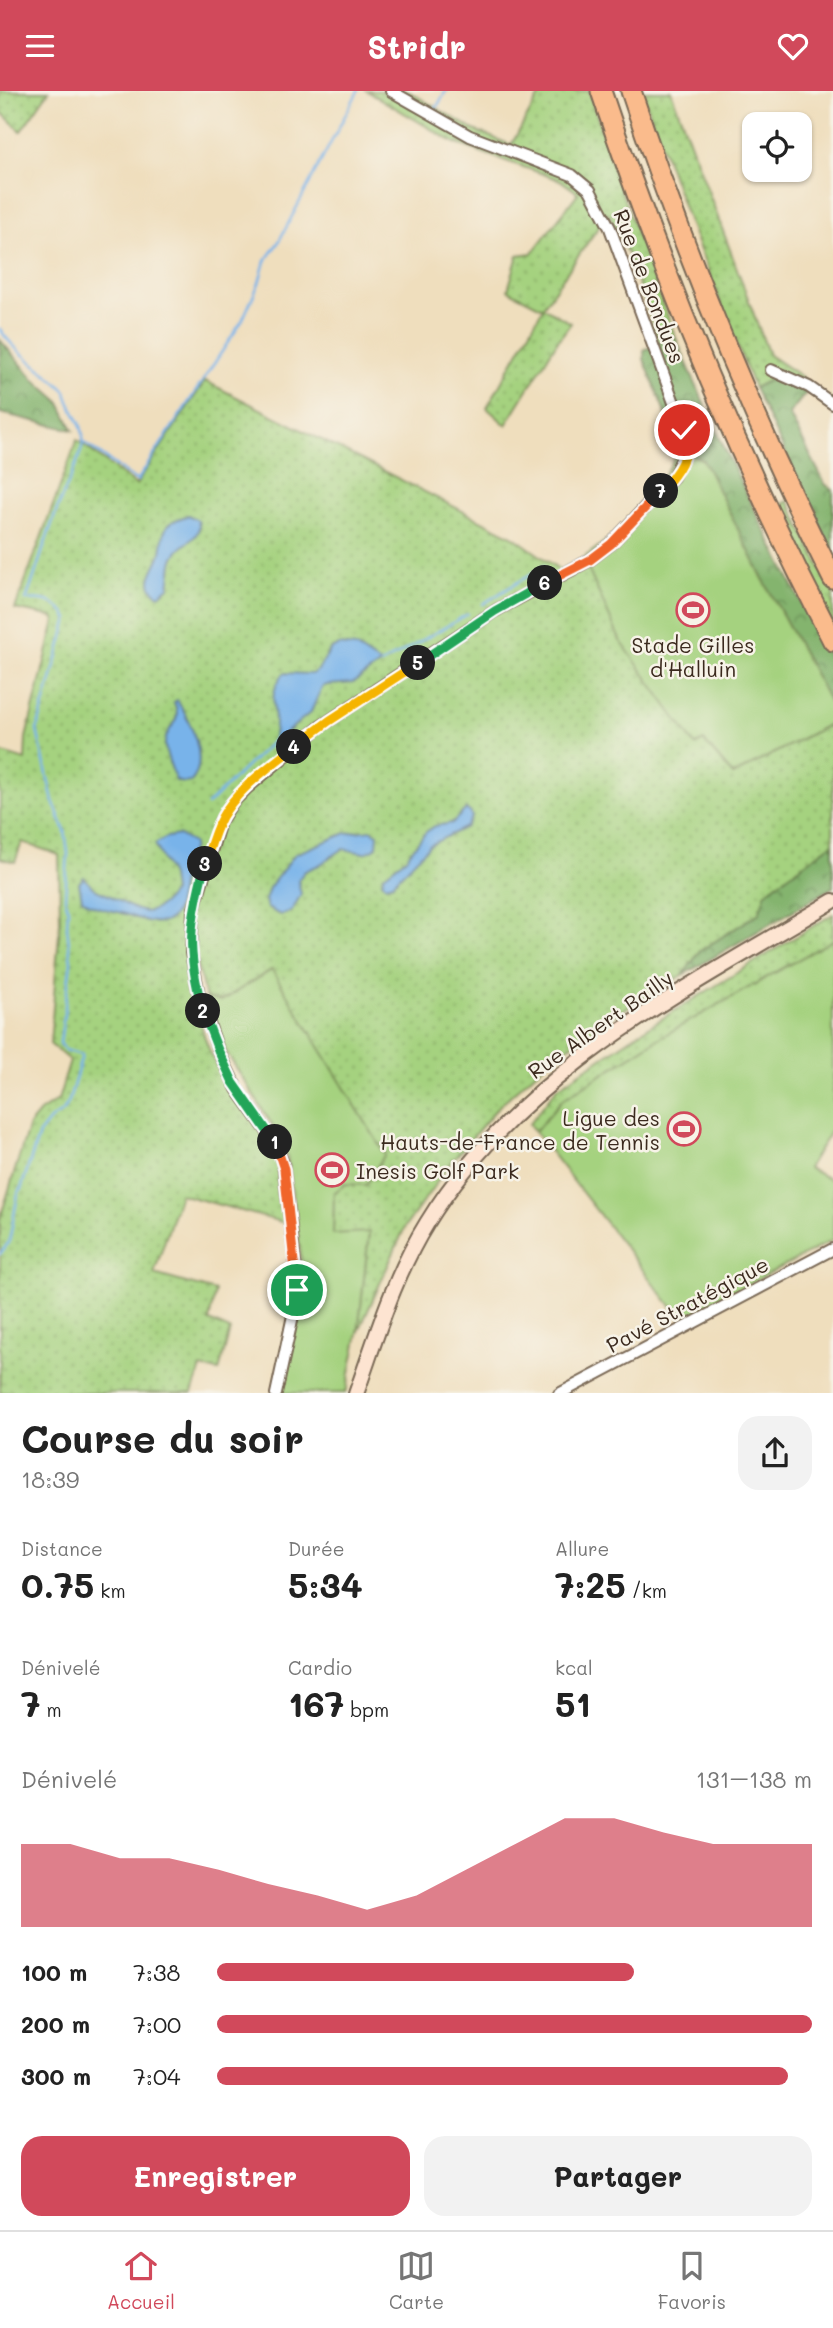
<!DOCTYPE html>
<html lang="fr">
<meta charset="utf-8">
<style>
body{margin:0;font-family:Mali,sans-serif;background:#f2f2f2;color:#222;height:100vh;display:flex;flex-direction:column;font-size:26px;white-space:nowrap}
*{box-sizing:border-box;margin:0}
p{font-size:23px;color:#767676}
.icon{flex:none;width:38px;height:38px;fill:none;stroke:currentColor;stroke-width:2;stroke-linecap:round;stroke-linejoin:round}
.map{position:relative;height:1302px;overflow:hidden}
.sheet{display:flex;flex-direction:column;background:#fff;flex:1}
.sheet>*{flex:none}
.tools{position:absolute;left:742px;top:21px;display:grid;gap:14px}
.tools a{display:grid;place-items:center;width:70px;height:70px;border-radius:14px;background:#fff;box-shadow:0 2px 5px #0004;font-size:35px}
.pin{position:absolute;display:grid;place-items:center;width:60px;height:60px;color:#fff;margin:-30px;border:4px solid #fff;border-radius:50%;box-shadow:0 2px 7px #0007}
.km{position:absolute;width:35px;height:35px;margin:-18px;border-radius:50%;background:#222;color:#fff;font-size:19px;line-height:35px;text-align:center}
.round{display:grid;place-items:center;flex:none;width:74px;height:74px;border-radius:21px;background:#f2f2f2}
.overview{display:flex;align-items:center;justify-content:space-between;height:119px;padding:0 21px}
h1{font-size:38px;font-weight:700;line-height:52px}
.stats{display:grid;grid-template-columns:repeat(3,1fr);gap:10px;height:119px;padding:7px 21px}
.stats div{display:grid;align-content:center}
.stats b{font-size:35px;font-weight:700}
.stats small{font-size:19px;font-weight:400}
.stats p{font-size:19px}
.chart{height:196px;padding:14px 21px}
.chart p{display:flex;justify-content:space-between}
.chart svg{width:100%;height:126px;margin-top:7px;fill:#d1495b;opacity:.7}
.button{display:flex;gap:14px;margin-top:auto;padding:14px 21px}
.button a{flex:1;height:80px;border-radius:21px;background:#d1495b;color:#fff;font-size:28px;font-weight:700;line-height:80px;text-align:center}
.button a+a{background:#f2f2f2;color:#222}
ul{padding:0 21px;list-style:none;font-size:23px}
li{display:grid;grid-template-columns:112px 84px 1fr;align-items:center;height:52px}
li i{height:18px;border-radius:9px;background:#d1495b}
header{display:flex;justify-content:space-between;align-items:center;height:91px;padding:0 21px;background:#d1495b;color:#fff;font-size:32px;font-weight:700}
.menu{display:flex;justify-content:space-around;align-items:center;height:98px;border-top:2px solid #e0e0e0;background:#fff;font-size:19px;color:#767676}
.menu a{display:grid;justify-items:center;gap:4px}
.menu .current{color:#d1495b}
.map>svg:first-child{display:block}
</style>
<header><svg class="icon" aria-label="menu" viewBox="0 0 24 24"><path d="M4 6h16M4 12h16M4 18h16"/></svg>Stridr<svg class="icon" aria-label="heart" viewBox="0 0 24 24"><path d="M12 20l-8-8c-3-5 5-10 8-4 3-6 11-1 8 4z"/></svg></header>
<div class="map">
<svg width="833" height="1303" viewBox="0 0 833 1303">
<defs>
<pattern id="grass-dots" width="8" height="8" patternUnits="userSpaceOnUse" patternTransform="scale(1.75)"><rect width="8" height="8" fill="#a5d27f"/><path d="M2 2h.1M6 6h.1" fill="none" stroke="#8fb46d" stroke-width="1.8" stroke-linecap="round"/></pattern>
<pattern id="forest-crowns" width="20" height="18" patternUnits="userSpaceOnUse" patternTransform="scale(1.75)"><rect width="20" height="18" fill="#84b46e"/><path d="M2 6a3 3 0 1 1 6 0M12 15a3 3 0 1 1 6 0" fill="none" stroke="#6d935a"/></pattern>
</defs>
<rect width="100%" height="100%" fill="#f7f3e8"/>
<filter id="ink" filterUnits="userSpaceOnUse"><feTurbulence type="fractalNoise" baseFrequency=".0143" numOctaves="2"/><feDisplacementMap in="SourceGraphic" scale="14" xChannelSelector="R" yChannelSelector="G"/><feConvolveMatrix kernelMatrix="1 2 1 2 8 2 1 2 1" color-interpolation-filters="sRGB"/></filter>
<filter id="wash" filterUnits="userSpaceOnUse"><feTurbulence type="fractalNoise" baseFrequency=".00686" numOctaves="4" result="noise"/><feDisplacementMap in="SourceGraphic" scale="28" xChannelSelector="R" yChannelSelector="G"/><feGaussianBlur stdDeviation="1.57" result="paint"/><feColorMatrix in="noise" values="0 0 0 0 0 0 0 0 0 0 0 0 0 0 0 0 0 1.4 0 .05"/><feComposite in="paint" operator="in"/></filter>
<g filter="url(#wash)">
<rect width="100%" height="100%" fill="#efdebd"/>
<g fill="url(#grass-dots)" stroke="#707e4e" stroke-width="2">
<path d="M 0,0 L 49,0 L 21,40 L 0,20 Z"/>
<path d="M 367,0 L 408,0 L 474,39 L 511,54 L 542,0 L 589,0 L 620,97 L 675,245 L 659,252 L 627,162 L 608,122 L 543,216 L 571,232 L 557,251 L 506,334 L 487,317 L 543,217 L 508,199 L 518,164 L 532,162 L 578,102 L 560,89 L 455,52 Z"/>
<path d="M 642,0 L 671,0 L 769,264 L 802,286 L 806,302 L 772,288 L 754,297 L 689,131 Z"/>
<path d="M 205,290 L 514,446 L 560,479 L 583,467 L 696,654 L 704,650 L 733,684 L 828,634 L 833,643 L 833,796 L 601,932 L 544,974 L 498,1016 L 449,1074 L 405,1136 L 358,1242 L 369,1142 L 333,1143 L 334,1102 L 345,1093 L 271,879 L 221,910 L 206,907 L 190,849 L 184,847 C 190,884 195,923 209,958 C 224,995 255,1023 273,1058 C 284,1079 283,1109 285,1132 L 180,1103 L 154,1183 L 215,1200 L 209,1230 L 230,1239 L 219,1280 L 201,1277 L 192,1302 L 0,1302 L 0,1128 L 29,1034 L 40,1021 L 58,1009 L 70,970 L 50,953 L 60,831 L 59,764 L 22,751 L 15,771 L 0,767 L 0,661 L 25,669 L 26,647 L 55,530 L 53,526 L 15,518 L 77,349 L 136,394 Z"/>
<path d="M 788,410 L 833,502 L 833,536 L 775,417 Z"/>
<path d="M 833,823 L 833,849 L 658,948 L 562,1009 L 535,1041 L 529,1033 L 557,997 L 645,938 Z"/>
</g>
<g fill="url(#forest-crowns)" stroke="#606f46" stroke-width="2">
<path d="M 675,245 L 711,329 L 748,406 L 833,574 L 833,617 L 763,488 L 703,369 L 679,357 L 644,268 L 644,259 Z"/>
<path d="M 0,249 L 34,288 L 59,310 L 73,339 L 0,322 Z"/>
<path d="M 772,288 L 806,302 L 789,323 L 825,393 L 833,399 L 833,461 L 754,297 Z"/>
<path d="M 833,752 L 833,796 L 683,884 L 700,860 L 759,822 L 766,801 Z"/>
</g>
<g fill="#a5d27f" stroke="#707e4e" stroke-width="2">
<path d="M 679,357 L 703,369 L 763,488 L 833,617 L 833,631 L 733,684 L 704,650 L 695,654 L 620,549 L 583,467 C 623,440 659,402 679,357 Z"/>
<path d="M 833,849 L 833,1036 L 808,1077 L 833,1090 L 833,1149 L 682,1229 L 535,1041 L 562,1009 L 658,948 Z"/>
<path d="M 272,879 L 385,1063 L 366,1094 L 345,1093 L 334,1102 L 333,1143 L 369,1141 L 358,1242 L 346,1302 L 281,1302 L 303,1205 L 300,1157 L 287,1065 L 279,1045 L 220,951 L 206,907 L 221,910 Z"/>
</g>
<g fill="#78b3ea" stroke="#5a6e84" stroke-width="2">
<path d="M 188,424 L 198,429 C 204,448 181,451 174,466 C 170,475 171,486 169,496 L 159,504 C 139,492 158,476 161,461 C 163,452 162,441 168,434 C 173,429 182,427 188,424 Z"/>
<path d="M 339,554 L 355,556 L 381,573 L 353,592 L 327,594 L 322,596 L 311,621 L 275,651 L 273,648 C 281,620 263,609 284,582 L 311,583 L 318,579 L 330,559 Z"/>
<path d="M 177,609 C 190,630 210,669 191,691 L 184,692 L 176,690 C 173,679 164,662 165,652 C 165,635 184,633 174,611 Z"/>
<path d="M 466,718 L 471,722 L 472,726 L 466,736 L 430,754 L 393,792 L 386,794 L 382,791 L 384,784 L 406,767 L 426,741 L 435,735 L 452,732 Z"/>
<path d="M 371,739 L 378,743 L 377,755 L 373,759 L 364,762 L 343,758 L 319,774 L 305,780 L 298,789 L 301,803 L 292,820 L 280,824 L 267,817 L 265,809 L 269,797 L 295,763 L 346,742 Z"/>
<path d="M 179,744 L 193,752 L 193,756 C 190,765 185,773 183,782 C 176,824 180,844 128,824 C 111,818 96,819 82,808 L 79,792 L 84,786 C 97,804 99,798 116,808 C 142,823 152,829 173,801 L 171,785 L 155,753 L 167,746 Z"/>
</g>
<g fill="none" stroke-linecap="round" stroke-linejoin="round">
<g stroke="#78b3ea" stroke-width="2.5">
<path d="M 435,19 L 446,0"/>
<path d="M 0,238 C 13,260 47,281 66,300 C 68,317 85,332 83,350 C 82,365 66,396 60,411 C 47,443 38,476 26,509 C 45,507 58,511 68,528 L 37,639 L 53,710 L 65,740 L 68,762 L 65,807 L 68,818 L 67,836 L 71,871 L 60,952 L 65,959 L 82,964 L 69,1010 L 63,1020 L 50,1029 L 39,1043 L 21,1098 L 18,1103 L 9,1151 L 0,1163"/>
<path d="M 85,352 L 137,390 L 242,230 L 259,192 L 265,170 L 278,152 L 358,0"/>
<path d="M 483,513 L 544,475"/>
<path d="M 381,573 L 468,523"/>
<path d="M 207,714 L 274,649"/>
</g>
</g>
</g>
<g filter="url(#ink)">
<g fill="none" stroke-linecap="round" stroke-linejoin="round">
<defs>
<g id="minor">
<path d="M 771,279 L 809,296 L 833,313"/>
<path d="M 276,1303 L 297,1206 L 297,1187 L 283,1072 L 274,1050 L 237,998 L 218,959 L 199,904 L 191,862 L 193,821 L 220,731 L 232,712 L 246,698 L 321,635 L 495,520 L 590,469 L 611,453 L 673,386 L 687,358 L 684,339 L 610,137 L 590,99 L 572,84 L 470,45 L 391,0"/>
<path d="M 559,1303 L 833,1158"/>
</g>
<path id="secondary" d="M 356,1303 C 377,1244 394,1185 427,1132 C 520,980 685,899 833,810"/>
<g id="motorway">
<path d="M 601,0 C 664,189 741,373 833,550"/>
<path d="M 631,0 C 686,167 754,331 833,488"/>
</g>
</defs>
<use href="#minor" stroke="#7a6956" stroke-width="14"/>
<use href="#secondary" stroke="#7a6956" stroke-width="18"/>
<use href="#motorway" stroke="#7a6956" stroke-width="23"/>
<use href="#minor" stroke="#fff" stroke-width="10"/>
<use href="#secondary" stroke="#fde4d1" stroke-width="14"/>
<use href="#motorway" stroke="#fabb8c" stroke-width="19"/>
</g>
</g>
<g fill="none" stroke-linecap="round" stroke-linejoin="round" filter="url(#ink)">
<defs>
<path id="split-1" d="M 275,1051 L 284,1078 L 297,1199"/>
<path id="split-2" d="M 203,920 L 218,959 L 233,991 L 275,1051"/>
<path id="split-3" d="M 203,920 C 186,858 189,834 205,773"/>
<path id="split-4" d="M 205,773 C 210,757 214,741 222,726 C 238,697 269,677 294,656"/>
<path id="split-5" d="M 294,656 L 329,630 L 418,572"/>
<path id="split-6" d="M 418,572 L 495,520 L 545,492"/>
<path id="split-7" d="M 545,492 L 590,469 L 611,453 L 661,400"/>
<path id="split-8" d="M 661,400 C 677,382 692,364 684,339"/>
</defs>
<use href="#split-1" stroke="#fff" stroke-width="14"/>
<use href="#split-2" stroke="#fff" stroke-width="14"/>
<use href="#split-3" stroke="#fff" stroke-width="14"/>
<use href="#split-4" stroke="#fff" stroke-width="14"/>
<use href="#split-5" stroke="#fff" stroke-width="14"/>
<use href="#split-6" stroke="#fff" stroke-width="14"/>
<use href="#split-7" stroke="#fff" stroke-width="14"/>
<use href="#split-8" stroke="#fff" stroke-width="14"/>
<use href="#split-1" stroke="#f0652b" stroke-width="9"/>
<use href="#split-2" stroke="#22a559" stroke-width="9"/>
<use href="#split-3" stroke="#22a559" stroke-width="9"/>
<use href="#split-4" stroke="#f5b400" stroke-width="9"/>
<use href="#split-5" stroke="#f5b400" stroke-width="9"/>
<use href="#split-6" stroke="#22a559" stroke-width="9"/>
<use href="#split-7" stroke="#f0652b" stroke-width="9"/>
<use href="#split-8" stroke="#f5b400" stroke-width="9"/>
</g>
<defs>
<symbol id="stadium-ring" viewBox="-11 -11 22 22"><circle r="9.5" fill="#f7f3e8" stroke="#d1495b" stroke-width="1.5"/><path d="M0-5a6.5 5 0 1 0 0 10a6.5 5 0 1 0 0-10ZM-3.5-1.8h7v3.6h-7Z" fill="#d1495b"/></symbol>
</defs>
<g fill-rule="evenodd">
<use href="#stadium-ring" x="674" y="500" width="38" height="38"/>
<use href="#stadium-ring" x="665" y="1019" width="38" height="38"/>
<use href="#stadium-ring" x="313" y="1060" width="38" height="38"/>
</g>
<g text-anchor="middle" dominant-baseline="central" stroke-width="5" stroke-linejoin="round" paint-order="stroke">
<g font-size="21" fill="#3b2a1e" stroke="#f7f3e8">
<text transform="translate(650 195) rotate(69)">Rue de Bondues</text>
<text transform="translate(600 933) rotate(-35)">Rue Albert Bailly</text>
<text transform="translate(687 1213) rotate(-28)">Pavé Stratégique</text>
</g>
<g font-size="21" fill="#3b2a1e" stroke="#f7f3e8">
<text x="693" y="553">Stade Gilles<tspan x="693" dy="24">d'Halluin</tspan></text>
<text x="660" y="1026" text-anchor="end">Ligue des<tspan x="660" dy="24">Hauts-de-France de Tennis</tspan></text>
<text x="356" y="1079" text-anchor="start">Inesis Golf Park</text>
</g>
</g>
</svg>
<div class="tools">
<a><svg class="icon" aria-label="locate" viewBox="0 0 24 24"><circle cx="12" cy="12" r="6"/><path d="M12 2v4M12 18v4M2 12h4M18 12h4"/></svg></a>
</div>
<div class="pin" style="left:297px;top:1199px;background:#1e9e55"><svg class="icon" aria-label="arrive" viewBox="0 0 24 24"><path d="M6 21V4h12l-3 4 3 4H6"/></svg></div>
<div class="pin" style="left:684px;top:339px;background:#d93025"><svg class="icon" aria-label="check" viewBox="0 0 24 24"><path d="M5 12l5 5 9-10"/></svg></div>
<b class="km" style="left:275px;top:1051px">1</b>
<b class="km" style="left:203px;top:920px">2</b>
<b class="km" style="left:205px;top:773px">3</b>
<b class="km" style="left:294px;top:656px">4</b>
<b class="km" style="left:418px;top:572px">5</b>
<b class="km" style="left:545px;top:492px">6</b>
<b class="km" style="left:661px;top:400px">7</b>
</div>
<section class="sheet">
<div class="overview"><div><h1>Course du soir</h1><p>18:39</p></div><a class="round"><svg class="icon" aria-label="share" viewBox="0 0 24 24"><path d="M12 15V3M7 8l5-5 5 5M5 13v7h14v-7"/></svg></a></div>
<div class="stats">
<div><p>Distance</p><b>0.75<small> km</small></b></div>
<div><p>Durée</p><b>5:34</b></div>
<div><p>Allure</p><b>7:25<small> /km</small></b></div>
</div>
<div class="stats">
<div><p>Dénivelé</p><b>7<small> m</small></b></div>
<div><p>Cardio</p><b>167<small> bpm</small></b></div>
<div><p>kcal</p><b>51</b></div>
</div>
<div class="chart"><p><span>Dénivelé</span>131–138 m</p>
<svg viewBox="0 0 160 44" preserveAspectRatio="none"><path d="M0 44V15L10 15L20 20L30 20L40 24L50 29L60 33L70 38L80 33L90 24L100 15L110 6L120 6L130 11L140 15L150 15L160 15V44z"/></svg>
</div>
<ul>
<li><b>100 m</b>7:38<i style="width:70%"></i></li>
<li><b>200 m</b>7:00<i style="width:100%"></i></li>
<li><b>300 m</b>7:04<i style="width:96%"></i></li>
</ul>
<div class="button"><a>Enregistrer</a><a>Partager</a></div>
</section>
<nav class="menu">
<a class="current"><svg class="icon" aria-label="home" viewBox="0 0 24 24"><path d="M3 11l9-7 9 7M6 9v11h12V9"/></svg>Accueil</a>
<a><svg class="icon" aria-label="map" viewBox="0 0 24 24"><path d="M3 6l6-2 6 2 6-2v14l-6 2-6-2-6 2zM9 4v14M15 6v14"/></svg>Carte</a>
<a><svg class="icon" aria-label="saved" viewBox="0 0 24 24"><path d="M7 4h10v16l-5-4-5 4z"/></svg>Favoris</a>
</nav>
